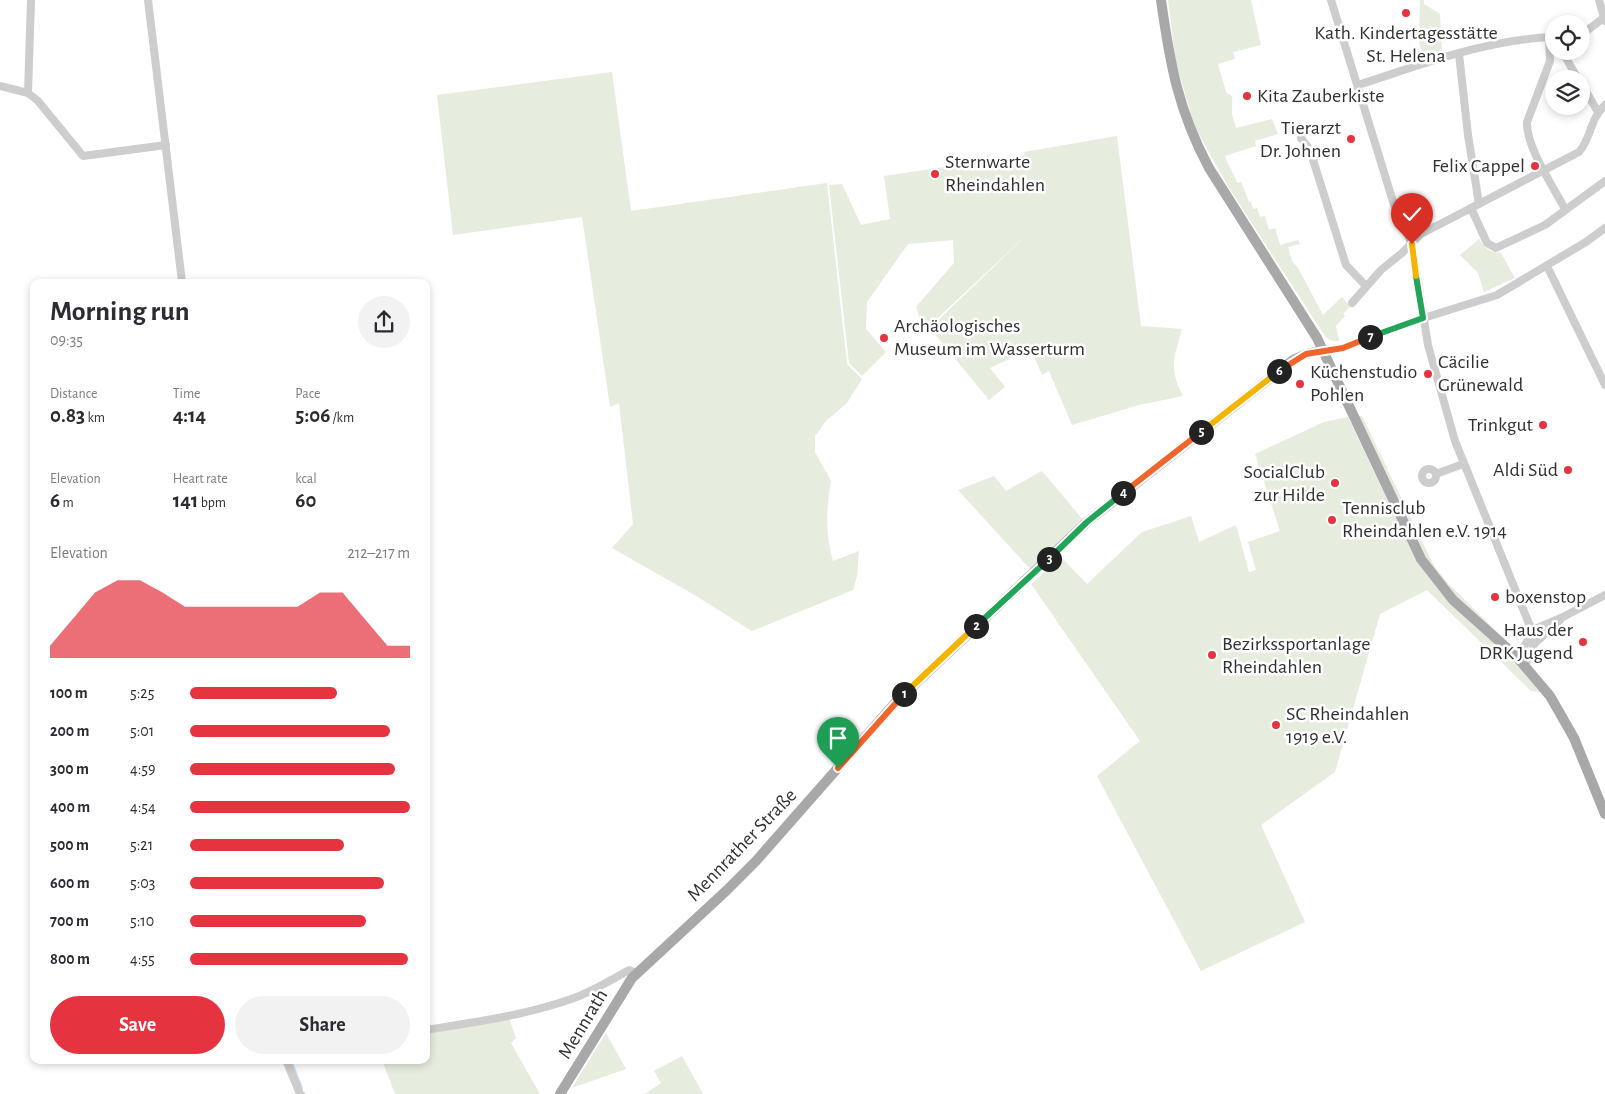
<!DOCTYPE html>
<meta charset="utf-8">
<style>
body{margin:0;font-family:"Alegreya Sans",sans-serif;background:#f2f2f3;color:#2b2b33;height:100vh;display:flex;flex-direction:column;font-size:19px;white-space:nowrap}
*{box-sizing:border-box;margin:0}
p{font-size:16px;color:#7c7c81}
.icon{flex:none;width:28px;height:28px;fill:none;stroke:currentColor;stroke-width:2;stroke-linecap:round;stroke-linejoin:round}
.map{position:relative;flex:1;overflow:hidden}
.drawer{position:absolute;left:30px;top:279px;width:400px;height:785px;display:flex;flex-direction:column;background:#fff;border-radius:10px;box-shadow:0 2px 8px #0003}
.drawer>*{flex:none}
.tools{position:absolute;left:1545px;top:15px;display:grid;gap:10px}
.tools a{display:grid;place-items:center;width:45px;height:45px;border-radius:50%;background:#fff;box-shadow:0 2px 8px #0003;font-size:25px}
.pin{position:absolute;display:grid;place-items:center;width:42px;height:42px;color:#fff;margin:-51px -21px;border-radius:50% 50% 50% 0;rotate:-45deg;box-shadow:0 0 5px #0007}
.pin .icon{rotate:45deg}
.km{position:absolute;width:25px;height:25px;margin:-12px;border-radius:50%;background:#222;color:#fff;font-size:14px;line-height:25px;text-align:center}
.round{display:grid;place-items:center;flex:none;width:52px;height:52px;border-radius:26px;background:#f2f2f3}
.headline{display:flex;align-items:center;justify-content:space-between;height:85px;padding:0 20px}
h1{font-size:28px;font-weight:600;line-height:38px}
.metrics{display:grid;grid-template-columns:repeat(3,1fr);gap:8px;height:85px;padding:5px 20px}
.metrics div{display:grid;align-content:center}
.metrics b{font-size:21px;font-weight:600}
.metrics small{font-size:14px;font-weight:400}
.metrics p{font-size:14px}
.chart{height:140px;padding:10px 20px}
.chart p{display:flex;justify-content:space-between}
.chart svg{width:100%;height:90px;margin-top:5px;fill:#e53340;opacity:.7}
.button{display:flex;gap:10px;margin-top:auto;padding:10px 20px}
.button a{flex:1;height:58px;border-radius:30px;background:#e53340;color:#fff;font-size:20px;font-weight:600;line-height:58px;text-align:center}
.button a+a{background:#f2f2f3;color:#2b2b33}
ul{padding:0 20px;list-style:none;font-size:16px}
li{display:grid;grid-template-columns:80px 60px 1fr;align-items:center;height:38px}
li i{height:12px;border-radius:6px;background:#e53340}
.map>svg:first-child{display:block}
</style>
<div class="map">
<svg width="1605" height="1094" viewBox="0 0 1605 1094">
<rect width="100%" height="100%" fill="#fff"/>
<g fill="#e6ecde">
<path d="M 1168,0 L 1251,0 L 1261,45 L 1233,52 L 1235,59 L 1218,64 L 1226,92 L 1232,96 L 1232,114 L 1236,128 L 1272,119 L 1278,134 L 1255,141 L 1256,146 L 1225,156 C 1229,168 1234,173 1237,183 L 1241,182 L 1249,202 L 1251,202 L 1253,209 L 1257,208 L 1260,217 L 1265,216 L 1269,230 L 1275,228 L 1280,245 L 1298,240 L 1300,244 L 1288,247 L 1292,261 L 1298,268 L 1323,315 L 1342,297 L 1350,307 L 1343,314 L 1345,316 L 1336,326 L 1339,340 C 1333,343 1330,340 1325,336 L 1229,188 L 1195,127 L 1176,63 Z"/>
<path d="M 1420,0 L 1424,0 L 1424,4 L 1440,14 L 1442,51 L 1423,57 L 1419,42 Z"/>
<path d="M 612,72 L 631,211 L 827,183 L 847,364 L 862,379 L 847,403 L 826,421 L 815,436 L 815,452 L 831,481 C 826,509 825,534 833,561 L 859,551 L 857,576 L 853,590 L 752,631 L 693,594 L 612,548 L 633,524 L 619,403 L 610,407 L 582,217 L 453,235 L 437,95 Z"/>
<path d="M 1117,136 L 1141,326 L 1182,329 C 1174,360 1168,366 1183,396 L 1139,405 L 1072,425 L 1049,371 L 1042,375 L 1031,349 L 990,368 L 1005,387 L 989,400 L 930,328 L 1033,229 L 928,327 L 919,316 L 916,307 L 954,263 L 953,240 L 908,244 L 867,302 L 866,329 L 886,352 L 862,376 L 849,363 L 829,185 L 842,184 L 861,225 L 890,219 L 884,176 L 1024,155 L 1031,209 L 1024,152 Z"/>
<path d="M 1479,239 C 1485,249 1489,252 1501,253 L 1515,278 L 1484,292 L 1478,273 L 1460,255 Z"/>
<path d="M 1359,416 L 1362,416 L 1434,566 L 1446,581 L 1508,643 L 1459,600 L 1427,560 Z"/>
<path d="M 1348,417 L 1416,560 L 1455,608 L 1510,656 L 1547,700 L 1540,692 L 1531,691 L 1427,590 L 1380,614 L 1335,772 L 1261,825 L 1305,922 L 1201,971 L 1097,776 L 1140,741 L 1031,584 L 1061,557 L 1087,584 L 1142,532 L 1191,516 L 1199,542 L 1236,525 L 1249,572 L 1256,570 L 1248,542 L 1280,531 L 1255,454 L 1324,422 Z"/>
<path d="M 1042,471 L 1084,521 L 1032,571 L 958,490 L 994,476 L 1006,491 Z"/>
<path d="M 509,1018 L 516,1038 L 511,1043 L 540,1094 L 395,1094 L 382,1060 L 426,1060 L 426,1033 Z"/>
<path d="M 606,1033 L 626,1069 L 572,1088 Z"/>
<path d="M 682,1056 L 703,1094 L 645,1094 L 661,1083 L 654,1071 Z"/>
</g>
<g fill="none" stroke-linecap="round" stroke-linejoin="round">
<g stroke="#cadfec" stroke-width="2">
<path d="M 293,1065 L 302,1088"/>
<path d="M 304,1093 L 304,1094"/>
</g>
<g stroke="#cdcdcd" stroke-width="8">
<path d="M 31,0 L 28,93 L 38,101 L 83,156 L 166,145"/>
<path d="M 148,0 L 182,282"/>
<path d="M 1331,0 L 1395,208 L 1412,244 L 1428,345 L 1455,441 L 1534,636 L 1533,650 L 1525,665"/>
<path d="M 1599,0 L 1605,21"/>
<path d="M 1581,35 L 1605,17"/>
<path d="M 1549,37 L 1550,61 L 1527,122 C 1526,147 1553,186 1565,209"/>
<path d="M 1562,51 L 1578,79"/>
<path d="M 1459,54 L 1468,135"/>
<path d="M 1581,83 L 1598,112"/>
<path d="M 1358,85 C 1421,65 1487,39 1554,37"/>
<path d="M 0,86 L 28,93"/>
<path d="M 1468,135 L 1479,204"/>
<path d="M 1301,138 L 1310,150 L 1346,265 L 1366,286"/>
<path d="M 1471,208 L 1487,243 L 1496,248 L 1545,225 L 1605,181"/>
<path d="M 1547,266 L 1605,385"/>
<path d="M 1352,303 L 1381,270 L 1402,253 L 1421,234 L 1579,152 C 1592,137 1589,120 1605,105"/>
<path d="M 1323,350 L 1343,348 L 1414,321 L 1497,295 L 1586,242 L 1605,228"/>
<circle cx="1429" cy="476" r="7"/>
<path d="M 1436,474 L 1463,464"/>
<path d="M 1530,626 L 1535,629 L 1563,617 L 1605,595"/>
<path d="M 1534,644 L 1560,620"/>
<path d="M 1517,657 L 1527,642 L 1530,628"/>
<path d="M 426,1030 C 476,1022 527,1015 574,998 C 593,991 611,980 629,970 L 637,973"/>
<path d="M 286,1060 L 300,1094"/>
</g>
<g stroke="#a8a8a8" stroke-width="10">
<path d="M 1161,0 C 1170,64 1178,110 1209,168 L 1317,338 L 1421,559 L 1453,600 L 1517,657 L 1550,696 L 1574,738 L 1605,814"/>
<path d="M 560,1094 L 632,978 L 726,891 L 756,861 L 895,703 L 1087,522 L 1293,360 L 1306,354 L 1323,350"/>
</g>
</g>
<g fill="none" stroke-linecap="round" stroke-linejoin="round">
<defs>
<path id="split-1" d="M 838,768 L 904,694"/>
<path id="split-2" d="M 904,694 L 976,626"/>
<path id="split-3" d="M 976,626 L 1049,559"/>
<path id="split-4" d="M 1049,559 L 1087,522 L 1123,493"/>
<path id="split-5" d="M 1123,493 L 1201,432"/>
<path id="split-6" d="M 1201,432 L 1279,371"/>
<path id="split-7" d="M 1279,371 L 1306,354 L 1343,348 L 1370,337"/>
<path id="split-8" d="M 1370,337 L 1423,318 L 1416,276"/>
<path id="split-9" d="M 1412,244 L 1416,276"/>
</defs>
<use href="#split-1" stroke="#fff" stroke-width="10"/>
<use href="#split-2" stroke="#fff" stroke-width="10"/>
<use href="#split-3" stroke="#fff" stroke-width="10"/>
<use href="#split-4" stroke="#fff" stroke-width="10"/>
<use href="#split-5" stroke="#fff" stroke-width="10"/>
<use href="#split-6" stroke="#fff" stroke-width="10"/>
<use href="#split-7" stroke="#fff" stroke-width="10"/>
<use href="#split-8" stroke="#fff" stroke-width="10"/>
<use href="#split-9" stroke="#fff" stroke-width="10"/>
<use href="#split-1" stroke="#f0652b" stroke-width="6"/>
<use href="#split-2" stroke="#f5b400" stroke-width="6"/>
<use href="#split-3" stroke="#22a559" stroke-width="6"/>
<use href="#split-4" stroke="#22a559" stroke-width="6"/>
<use href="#split-5" stroke="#f0652b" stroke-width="6"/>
<use href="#split-6" stroke="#f5b400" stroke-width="6"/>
<use href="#split-7" stroke="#f0652b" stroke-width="6"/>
<use href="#split-8" stroke="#22a559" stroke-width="6"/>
<use href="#split-9" stroke="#f5b400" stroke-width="6"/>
</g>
<g fill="#e53340" stroke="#fff" stroke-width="2">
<circle cx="1406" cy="13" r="5"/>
<circle cx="1247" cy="96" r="5"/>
<circle cx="1351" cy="139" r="5"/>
<circle cx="1535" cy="166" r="5"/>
<circle cx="935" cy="174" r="5"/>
<circle cx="884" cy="338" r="5"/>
<circle cx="1428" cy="374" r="5"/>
<circle cx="1300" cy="384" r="5"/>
<circle cx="1543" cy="425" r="5"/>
<circle cx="1568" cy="470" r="5"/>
<circle cx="1335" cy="483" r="5"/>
<circle cx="1332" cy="520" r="5"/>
<circle cx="1495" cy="597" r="5"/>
<circle cx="1583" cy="642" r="5"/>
<circle cx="1212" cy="655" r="5"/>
<circle cx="1276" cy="725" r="5"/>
</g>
<g text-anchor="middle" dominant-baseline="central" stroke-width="5" stroke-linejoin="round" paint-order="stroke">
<g font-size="20" fill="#303030" stroke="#fff" text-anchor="start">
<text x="1406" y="33" text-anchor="middle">Kath. Kindertagesstätte<tspan x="1406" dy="23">St. Helena</tspan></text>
<text x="1257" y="96">Kita Zauberkiste</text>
<text x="1341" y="128" text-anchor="end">Tierarzt<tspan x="1341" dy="23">Dr. Johnen</tspan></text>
<text x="945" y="162">Sternwarte<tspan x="945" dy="23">Rheindahlen</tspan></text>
<text x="1525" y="166" text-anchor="end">Felix Cappel</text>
<text x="894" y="326">Archäologisches<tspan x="894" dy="23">Museum im Wasserturm</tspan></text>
<text x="1438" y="362">Cäcilie<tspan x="1438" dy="23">Grünewald</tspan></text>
<text x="1310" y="372">Küchenstudio<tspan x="1310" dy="23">Pohlen</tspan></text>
<text x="1533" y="425" text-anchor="end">Trinkgut</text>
<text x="1558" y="470" text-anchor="end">Aldi Süd</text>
<text x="1325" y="472" text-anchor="end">SocialClub<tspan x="1325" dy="23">zur Hilde</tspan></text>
<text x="1342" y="508">Tennisclub<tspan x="1342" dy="23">Rheindahlen e.V. 1914</tspan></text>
<text x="1505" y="597">boxenstop</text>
<text x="1573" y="630" text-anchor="end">Haus der<tspan x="1573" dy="23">DRK Jugend</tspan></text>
<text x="1222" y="644">Bezirkssportanlage<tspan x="1222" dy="23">Rheindahlen</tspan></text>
<text x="1286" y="714">SC Rheindahlen<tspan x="1286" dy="23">1919 e.V.</tspan></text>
</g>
<g font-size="20" fill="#303030" stroke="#fff">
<text transform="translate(742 845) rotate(-46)">Mennrather Straße</text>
<text transform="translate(583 1024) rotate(-59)">Mennrath</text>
</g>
</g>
</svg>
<div class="tools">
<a><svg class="icon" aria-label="locate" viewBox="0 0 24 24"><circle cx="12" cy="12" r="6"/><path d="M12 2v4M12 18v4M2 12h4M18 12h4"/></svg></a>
<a><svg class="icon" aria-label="layers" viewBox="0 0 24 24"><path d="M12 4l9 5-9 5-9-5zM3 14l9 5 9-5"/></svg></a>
</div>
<div class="pin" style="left:838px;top:768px;background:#1e9e55"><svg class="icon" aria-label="arrive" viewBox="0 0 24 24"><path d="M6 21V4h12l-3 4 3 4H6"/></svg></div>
<div class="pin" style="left:1412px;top:244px;background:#d93025"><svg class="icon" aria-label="check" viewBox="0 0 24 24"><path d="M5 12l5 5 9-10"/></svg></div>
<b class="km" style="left:904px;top:694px">1</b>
<b class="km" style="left:976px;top:626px">2</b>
<b class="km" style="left:1049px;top:559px">3</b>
<b class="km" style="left:1123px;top:493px">4</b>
<b class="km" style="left:1201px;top:432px">5</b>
<b class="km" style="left:1279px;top:371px">6</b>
<b class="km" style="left:1370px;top:337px">7</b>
<section class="drawer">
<div class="headline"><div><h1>Morning run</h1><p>09:35</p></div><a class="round"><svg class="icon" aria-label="share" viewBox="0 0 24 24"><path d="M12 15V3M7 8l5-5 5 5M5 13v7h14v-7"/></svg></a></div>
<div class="metrics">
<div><p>Distance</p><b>0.83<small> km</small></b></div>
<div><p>Time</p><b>4:14</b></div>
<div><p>Pace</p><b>5:06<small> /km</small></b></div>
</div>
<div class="metrics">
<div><p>Elevation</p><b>6<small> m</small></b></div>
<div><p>Heart rate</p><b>141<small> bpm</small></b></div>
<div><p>kcal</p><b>60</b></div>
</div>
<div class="chart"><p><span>Elevation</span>212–217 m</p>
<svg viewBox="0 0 160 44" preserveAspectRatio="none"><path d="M0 44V38L10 25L20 12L30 6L40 6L50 12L60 19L70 19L80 19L90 19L100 19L110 19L120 12L130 12L140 25L150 38L160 38V44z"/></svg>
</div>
<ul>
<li><b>100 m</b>5:25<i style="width:67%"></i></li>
<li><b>200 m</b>5:01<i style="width:91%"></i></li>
<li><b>300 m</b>4:59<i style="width:93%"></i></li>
<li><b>400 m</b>4:54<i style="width:100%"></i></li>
<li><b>500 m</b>5:21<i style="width:70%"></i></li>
<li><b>600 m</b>5:03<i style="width:88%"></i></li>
<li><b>700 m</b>5:10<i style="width:80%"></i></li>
<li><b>800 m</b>4:55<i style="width:99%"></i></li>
</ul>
<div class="button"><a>Save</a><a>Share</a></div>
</section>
</div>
